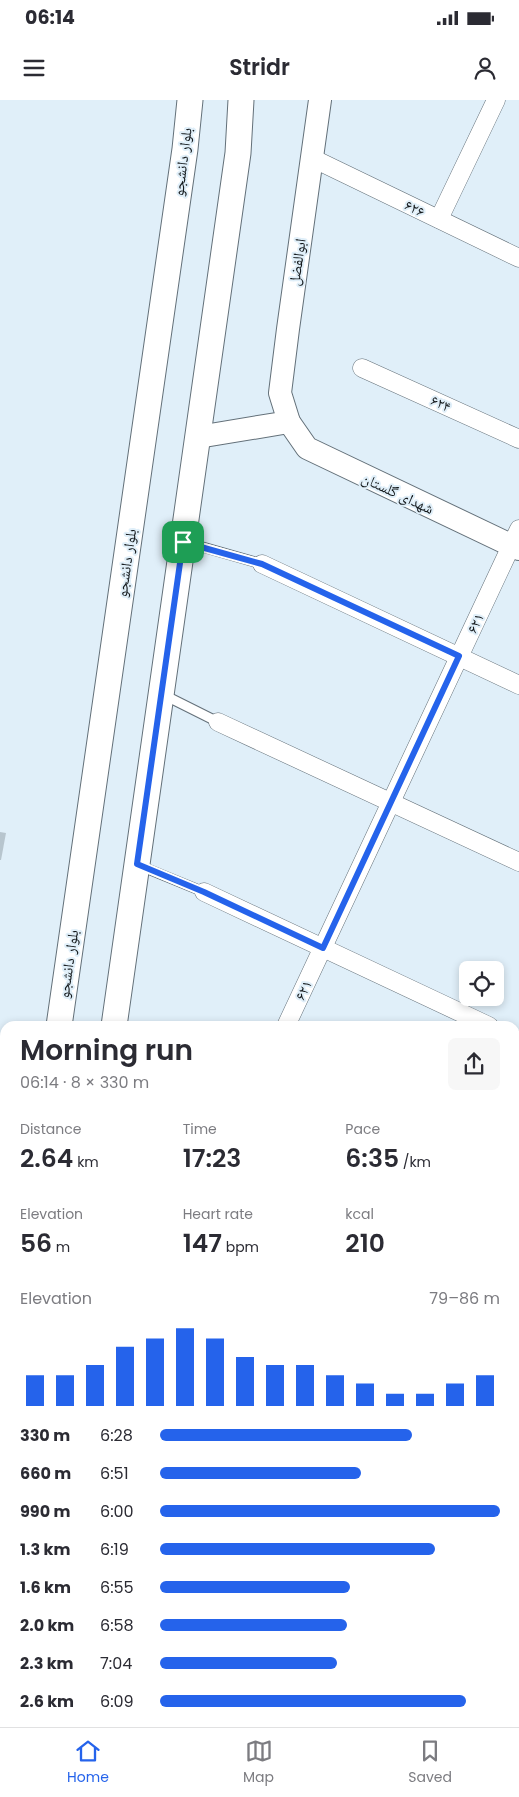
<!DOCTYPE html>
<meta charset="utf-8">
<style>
body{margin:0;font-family:Poppins,"Noto Naskh Arabic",sans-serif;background:#f7f7f7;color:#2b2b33;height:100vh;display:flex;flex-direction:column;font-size:19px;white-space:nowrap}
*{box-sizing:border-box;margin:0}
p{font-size:16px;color:#7c7c81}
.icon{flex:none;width:28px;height:28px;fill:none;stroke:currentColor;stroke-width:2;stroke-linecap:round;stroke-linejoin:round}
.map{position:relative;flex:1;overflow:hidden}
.details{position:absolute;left:0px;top:921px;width:520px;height:706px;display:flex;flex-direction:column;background:#fff;border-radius:15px 15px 0 0;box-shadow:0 2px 8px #0003}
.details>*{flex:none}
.tools{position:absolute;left:459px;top:861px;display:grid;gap:10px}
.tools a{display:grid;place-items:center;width:45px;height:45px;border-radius:8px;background:#fff;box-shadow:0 2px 8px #0003;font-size:25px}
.pin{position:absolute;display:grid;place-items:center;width:42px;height:42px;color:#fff;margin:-21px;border-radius:10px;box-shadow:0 2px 8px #0006}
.round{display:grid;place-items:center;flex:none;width:52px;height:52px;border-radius:8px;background:#f7f7f7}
.head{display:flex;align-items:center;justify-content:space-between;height:85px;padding:0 20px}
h1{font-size:28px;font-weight:600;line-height:38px}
.stats{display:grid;grid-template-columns:repeat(3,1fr);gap:8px;height:85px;padding:5px 20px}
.stats div{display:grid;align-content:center}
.stats b{font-size:25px;font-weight:600}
.stats small{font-size:14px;font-weight:400}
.stats p{font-size:14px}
.chart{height:140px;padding:10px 20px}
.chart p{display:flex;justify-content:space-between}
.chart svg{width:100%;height:90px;margin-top:5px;stroke:#2563eb;stroke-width:6}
ul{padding:0 20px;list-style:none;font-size:16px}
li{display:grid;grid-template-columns:80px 60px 1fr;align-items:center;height:38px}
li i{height:12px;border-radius:6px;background:#2563eb}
.status{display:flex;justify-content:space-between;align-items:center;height:35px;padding:0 25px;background:#fff;direction:ltr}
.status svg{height:14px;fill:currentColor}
header{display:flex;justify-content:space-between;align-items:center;height:65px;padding:0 20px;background:#fff;font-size:22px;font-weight:600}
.dock{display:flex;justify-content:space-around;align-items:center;height:70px;border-top:1px solid #e1e1e2;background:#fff;font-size:14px;color:#7c7c81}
.dock a{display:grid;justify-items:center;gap:2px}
.dock .selected{color:#2563eb}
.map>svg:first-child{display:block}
</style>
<div class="status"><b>06:14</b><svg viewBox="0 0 49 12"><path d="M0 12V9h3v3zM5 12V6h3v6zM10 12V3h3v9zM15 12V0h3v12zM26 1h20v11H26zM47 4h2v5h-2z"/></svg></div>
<header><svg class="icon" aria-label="menu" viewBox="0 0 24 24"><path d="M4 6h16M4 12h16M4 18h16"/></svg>Stridr<svg class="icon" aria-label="person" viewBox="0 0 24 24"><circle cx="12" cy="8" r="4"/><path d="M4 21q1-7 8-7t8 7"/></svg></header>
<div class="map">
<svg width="519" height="1627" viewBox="0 0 519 1627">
<rect width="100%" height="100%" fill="#e0eff9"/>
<path fill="#b7c5ce" d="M 0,732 L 6,733 L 1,760 L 0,760 Z"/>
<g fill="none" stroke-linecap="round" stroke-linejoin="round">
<defs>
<g id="service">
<path d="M 185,442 L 262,464"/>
<path d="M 162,594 L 218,622"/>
<path d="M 138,765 L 204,792"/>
</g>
<g id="minor">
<path d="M 312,58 L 519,158"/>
<path d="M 439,119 L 496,0"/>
<path d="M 362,268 L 519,339"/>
<path d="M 262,464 L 519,585"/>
<path d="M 218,622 L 519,762"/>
<path d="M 204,792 L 489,926"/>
<path d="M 286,926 L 519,429"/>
<path d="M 515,939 L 519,940"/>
<path d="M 515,1418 L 519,1418"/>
<path d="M 92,1627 L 94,1622"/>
</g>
<g id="tertiary">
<path d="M 320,0 L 288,229 L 280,293 L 289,322 L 307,348 L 519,449"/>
<path d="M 198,337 L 289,322"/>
<path d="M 239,1622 L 271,1627"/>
<path d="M 67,1627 L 74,1622"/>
</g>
<g id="secondary">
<path d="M 59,926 L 185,49 L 190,0"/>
<path d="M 114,926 L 238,53 L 241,0"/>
<path d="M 515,1101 L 519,1099"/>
<path d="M 515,1169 L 519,1167"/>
<path d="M 0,1178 L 5,1171"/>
<path d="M 0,1378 L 5,1380"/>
<path d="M 0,1538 L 5,1526"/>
</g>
</defs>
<use href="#service" stroke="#637079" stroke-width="11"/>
<use href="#minor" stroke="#637079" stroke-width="19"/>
<use href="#tertiary" stroke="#637079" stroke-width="24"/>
<use href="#secondary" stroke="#637079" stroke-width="27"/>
<use href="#service" stroke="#fff" stroke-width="9"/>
<use href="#minor" stroke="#fff" stroke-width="18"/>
<use href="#tertiary" stroke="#fff" stroke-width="22"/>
<use href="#secondary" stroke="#fff" stroke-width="25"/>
</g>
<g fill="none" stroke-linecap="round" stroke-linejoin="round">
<defs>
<path id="route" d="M 183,442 L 262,464 L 459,556 L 323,848 L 204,792 L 137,764 Z"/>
</defs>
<use href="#route" stroke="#fff" stroke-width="10"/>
<use href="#route" stroke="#2563eb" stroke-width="6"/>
</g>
<g text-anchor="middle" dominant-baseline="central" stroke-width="4" stroke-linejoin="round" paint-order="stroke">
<g font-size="15" fill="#14191c" stroke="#e0eff9">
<text transform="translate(182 62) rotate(-83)">بلوار دانشجو</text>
<text transform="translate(415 108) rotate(26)">۶۲۶</text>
<text transform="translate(297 162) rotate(-82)">ابوالفضل</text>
<text transform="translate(441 303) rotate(24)">۶۲۴</text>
<text transform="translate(398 393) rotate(25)">شهدای گلستان</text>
<text transform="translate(126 463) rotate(-82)">بلوار دانشجو</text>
<text transform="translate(475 523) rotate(-65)">۶۲۱</text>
<text transform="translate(68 864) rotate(-82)">بلوار دانشجو</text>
<text transform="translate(303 890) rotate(-65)">۶۲۱</text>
</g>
</g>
</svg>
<div class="tools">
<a><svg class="icon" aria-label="locate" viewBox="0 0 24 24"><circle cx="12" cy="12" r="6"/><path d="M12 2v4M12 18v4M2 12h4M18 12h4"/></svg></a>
</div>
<div class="pin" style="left:183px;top:442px;background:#1e9e55"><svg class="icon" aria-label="arrive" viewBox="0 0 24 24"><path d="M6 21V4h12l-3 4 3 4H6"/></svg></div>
<section class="details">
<div class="head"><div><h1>Morning run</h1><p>06:14 · 8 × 330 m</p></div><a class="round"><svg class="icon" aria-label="share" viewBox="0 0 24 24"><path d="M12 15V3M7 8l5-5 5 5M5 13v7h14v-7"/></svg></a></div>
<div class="stats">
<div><p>Distance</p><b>2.64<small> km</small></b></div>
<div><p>Time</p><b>17:23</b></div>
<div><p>Pace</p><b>6:35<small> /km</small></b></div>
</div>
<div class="stats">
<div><p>Elevation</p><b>56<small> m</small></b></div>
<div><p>Heart rate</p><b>147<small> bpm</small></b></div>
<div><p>kcal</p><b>210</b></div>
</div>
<div class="chart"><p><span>Elevation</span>79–86 m</p>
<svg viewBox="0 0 160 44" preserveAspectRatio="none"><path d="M5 44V29M15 44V29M25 44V24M35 44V15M45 44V11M55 44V6M65 44V11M75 44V20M85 44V24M95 44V24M105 44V29M115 44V33M125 44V38M135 44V38M145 44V33M155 44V29"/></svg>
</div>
<ul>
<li><b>330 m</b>6:28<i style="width:74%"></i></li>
<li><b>660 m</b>6:51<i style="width:59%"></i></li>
<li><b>990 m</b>6:00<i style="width:100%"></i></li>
<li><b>1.3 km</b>6:19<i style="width:81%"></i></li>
<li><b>1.6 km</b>6:55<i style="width:56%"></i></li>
<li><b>2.0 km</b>6:58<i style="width:55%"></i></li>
<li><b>2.3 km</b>7:04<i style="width:52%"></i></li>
<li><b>2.6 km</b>6:09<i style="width:90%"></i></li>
</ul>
</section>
</div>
<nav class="dock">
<a class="selected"><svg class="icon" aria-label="home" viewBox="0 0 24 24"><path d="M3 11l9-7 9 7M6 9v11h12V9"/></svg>Home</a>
<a><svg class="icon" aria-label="map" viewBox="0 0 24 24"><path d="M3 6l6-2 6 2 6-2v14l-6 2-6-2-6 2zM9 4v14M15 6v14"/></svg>Map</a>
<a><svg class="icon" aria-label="saved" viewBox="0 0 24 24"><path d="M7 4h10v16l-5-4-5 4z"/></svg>Saved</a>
</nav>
